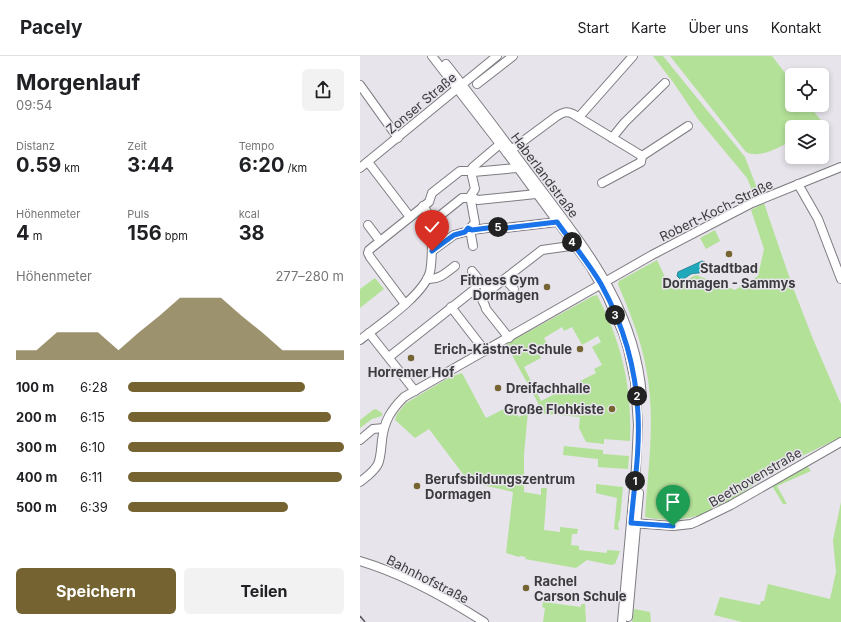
<!DOCTYPE html>
<html lang="de">
<meta charset="utf-8">
<style>
body{margin:0;font-family:Inter,sans-serif;background:#f2f2f2;color:#202124;height:100vh;display:flex;flex-direction:column;font-size:15px;white-space:nowrap}
*{box-sizing:border-box;margin:0}
p{font-size:13px;color:#757577}
.icon{flex:none;width:22px;height:22px;fill:none;stroke:currentColor;stroke-width:2;stroke-linecap:round;stroke-linejoin:round}
.map{position:relative;flex:1;overflow:hidden}
.side{display:flex;flex-direction:column;background:#fff;width:360px}
.side>*{flex:none}
.fabs{position:absolute;left:425px;top:12px;display:grid;gap:8px}
.fabs a{display:grid;place-items:center;width:44px;height:44px;border-radius:6px;background:#fff;box-shadow:0 2px 6px #0003;font-size:20px}
.pin{position:absolute;display:grid;place-items:center;width:34px;height:34px;color:#fff;margin:-41px -17px;border-radius:50% 50% 50% 0;rotate:-45deg;box-shadow:0 0 4px #0007}
.pin .icon{rotate:45deg}
.km{position:absolute;width:20px;height:20px;margin:-10px;border-radius:50%;background:#222;color:#fff;font-size:11px;line-height:20px;text-align:center}
.round{display:grid;place-items:center;flex:none;width:42px;height:42px;border-radius:6px;background:#f2f2f2}
.headline{display:flex;align-items:center;justify-content:space-between;height:68px;padding:0 16px}
h1{font-size:22px;font-weight:700;line-height:30px}
.metrics{display:grid;grid-template-columns:repeat(3,1fr);gap:6px;height:68px;padding:4px 16px}
.metrics div{display:grid;align-content:center}
.metrics b{font-size:20px;font-weight:700}
.metrics small{font-size:11px;font-weight:400}
.metrics p{font-size:11px}
.chart{height:112px;padding:8px 16px}
.chart p{display:flex;justify-content:space-between}
.chart svg{width:100%;height:72px;margin-top:4px;fill:#756432;opacity:.7}
.cta{display:flex;gap:8px;margin-top:auto;padding:8px 16px}
.cta a{flex:1;height:46px;border-radius:6px;background:#756432;color:#fff;font-size:16px;font-weight:700;line-height:46px;text-align:center}
.cta a+a{background:#f2f2f2;color:#202124}
ul{padding:0 16px;list-style:none;font-size:13px}
li{display:grid;grid-template-columns:64px 48px 1fr;align-items:center;height:30px}
li i{height:10px;border-radius:5px;background:#756432}
header{display:flex;align-items:center;gap:24px;box-sizing:border-box;height:56px;padding:0 20px;background:#fff;border-bottom:1px solid #e0e0e0}
header strong{font-size:19px}
nav{display:flex;gap:22px;margin-inline-start:auto;font-size:14px}
main{display:flex;flex:1;min-height:0}
.map>svg:first-child{display:block}
</style>
<header>
<strong>Pacely</strong>
<nav><a>Start</a><a>Karte</a><a>Über uns</a><a>Kontakt</a></nav>
</header>
<main>
<section class="side">
<div class="headline"><div><h1>Morgenlauf</h1><p>09:54</p></div><a class="round"><svg class="icon" aria-label="share" viewBox="0 0 24 24"><path d="M12 15V3M7 8l5-5 5 5M5 13v7h14v-7"/></svg></a></div>
<div class="metrics">
<div><p>Distanz</p><b>0.59<small> km</small></b></div>
<div><p>Zeit</p><b>3:44</b></div>
<div><p>Tempo</p><b>6:20<small> /km</small></b></div>
</div>
<div class="metrics">
<div><p>Höhenmeter</p><b>4<small> m</small></b></div>
<div><p>Puls</p><b>156<small> bpm</small></b></div>
<div><p>kcal</p><b>38</b></div>
</div>
<div class="chart"><p><span>Höhenmeter</span>277–280 m</p>
<svg viewBox="0 0 160 44" preserveAspectRatio="none"><path d="M0 44V38L10 38L20 27L30 27L40 27L50 38L60 27L70 17L80 6L90 6L100 6L110 17L120 27L130 38L140 38L150 38L160 38V44z"/></svg>
</div>
<ul>
<li><b>100 m</b>6:28<i style="width:82%"></i></li>
<li><b>200 m</b>6:15<i style="width:94%"></i></li>
<li><b>300 m</b>6:10<i style="width:100%"></i></li>
<li><b>400 m</b>6:11<i style="width:99%"></i></li>
<li><b>500 m</b>6:39<i style="width:74%"></i></li>
</ul>
<div class="cta"><a>Speichern</a><a>Teilen</a></div>
</section>
<div class="map">
<svg width="481" height="566" viewBox="0 0 481 566">
<rect width="100%" height="100%" fill="#e7e4eb"/>
<g fill="#b3e198" fill-rule="evenodd">
<path d="M 293,0 L 303,0 L 385,101 L 400,140 L 395,141 L 387,122 L 338,63 L 313,26 Z"/>
<path d="M 310,0 L 412,0 L 432,26 L 432,49 L 449,49 L 463,67 L 461,71 L 432,71 L 432,85 C 419,91 400,103 386,96 Z"/>
<path d="M 404,147 L 432,229 L 453,283 L 481,348 L 481,381 C 458,393 431,404 410,417 C 397,425 385,436 372,444 C 346,461 315,468 285,461 C 288,411 296,362 286,312 C 281,283 269,255 258,228 L 259,225 L 297,204 L 310,232 L 336,219 L 375,234 L 398,220 L 404,193 L 391,154 Z"/>
<path d="M 355,174 L 360,185 L 346,193 L 340,182 Z"/>
<path d="M 15,222 L 24,233 L 0,252 L 0,233 Z"/>
<path d="M 237,239 C 262,287 272,331 270,385 L 244,383 L 244,388 L 226,386 L 219,372 L 220,361 L 176,357 L 178,347 L 146,288 L 233,240 ZM 202,271 L 204,275 L 212,271 L 222,289 L 238,280 L 241,286 L 232,291 L 242,309 L 234,313 L 236,317 L 181,345 L 164,311 L 181,302 L 178,295 L 188,290 L 184,282 Z"/>
<path d="M 102,317 L 126,362 L 152,349 L 155,354 L 156,354 L 159,361 L 168,356 L 164,398 L 164,436 L 181,439 L 181,432 L 187,432 L 184,474 L 200,476 L 200,471 L 218,473 L 217,478 L 212,478 L 211,489 L 219,490 L 219,494 L 247,497 L 247,494 L 260,495 L 255,508 L 251,509 L 227,504 L 216,512 L 165,503 L 166,501 L 160,500 L 159,501 L 146,497 L 153,436 L 109,426 L 69,373 L 55,382 L 35,364 L 37,358 L 46,347 L 90,321 Z"/>
<path d="M 16,353 L 22,357 L 22,360 L 12,363 L 0,372 L 0,364 L 13,354 Z"/>
<path d="M 204,390 L 243,394 L 243,398 L 269,400 L 268,413 L 238,411 L 238,403 L 203,399 Z"/>
<path d="M 446,408 L 451,415 L 417,430 L 427,448 L 423,448 L 411,428 Z"/>
<path d="M 236,428 L 263,431 L 260,463 L 258,468 L 259,474 L 254,473 L 257,442 L 236,437 Z"/>
<path d="M 481,446 L 481,566 L 382,566 L 354,559 L 360,541 L 400,549 L 401,545 L 404,545 L 408,528 L 470,543 L 476,516 L 473,484 Z"/>
<path d="M 183,546 L 221,551 L 221,548 L 225,548 L 226,566 L 183,566 L 185,552 L 182,551 Z"/>
<path d="M 274,553 L 290,556 L 291,566 L 272,566 Z"/>
</g>
<path fill="#20a9bb" stroke="#288896" d="M 342,205 L 345,206 L 347,208 C 348,219 338,216 331,218 L 322,224 L 320,223 L 317,220 L 318,216 Z"/>
<g fill="none" stroke-linecap="round" stroke-linejoin="round">
<defs>
<g id="minor">
<path d="M 72,0 L 147,97 L 230,210 L 247,240 L 263,277 L 268,293 L 275,326 L 278,369 L 276,411 L 262,566"/>
<path d="M 86,8 C 116,46 145,85 174,124 C 225,192 275,251 282,340"/>
<path d="M 117,28 L 153,0"/>
<path d="M 0,29 L 38,82"/>
<path d="M 219,61 L 273,0"/>
<path d="M 252,82 L 265,66 L 305,27"/>
<path d="M 147,97 L 197,60 C 203,56 207,55 213,58 L 282,100"/>
<path d="M 282,100 L 328,70"/>
<path d="M 8,106 L 50,161"/>
<path d="M 0,112 L 137,0"/>
<path d="M 111,114 L 113,111 L 140,88"/>
<path d="M 113,116 L 157,112"/>
<path d="M 242,127 L 281,106 L 282,100"/>
<path d="M 438,128 L 458,163 L 481,223"/>
<path d="M 111,139 L 115,133 L 112,120"/>
<path d="M 113,142 L 118,144 L 176,138"/>
<path d="M 72,166 L 102,142 L 106,142"/>
<path d="M 8,169 L 20,185"/>
<path d="M 110,172 L 115,167 L 111,145"/>
<path d="M 112,174 L 143,170 L 145,172 L 197,166"/>
<path d="M 111,179 L 113,190"/>
<path d="M 72,195 L 94,179 L 105,176"/>
<path d="M 112,215 L 120,225 L 120,228"/>
<path d="M 67,223 C 79,224 86,217 95,210"/>
<path d="M 145,223 L 154,233"/>
<circle cx="120" cy="233" r="5"/>
<path d="M 125,234 L 129,235 L 182,194 L 210,190 L 213,188"/>
<path d="M 120,238 C 121,244 125,247 126,253 L 149,282"/>
<path d="M 45,248 L 10,201 L 8,197 L 9,194 L 69,146 L 72,137 L 100,115 L 107,115"/>
<path d="M 91,251 L 125,295"/>
<path d="M 9,277 L 55,335"/>
<path d="M 0,284 C 20,268 63,240 70,216 C 72,206 72,195 72,185 C 72,170 73,163 63,150"/>
<path d="M 29,301 L 115,233"/>
<path d="M 0,384 L 13,373 L 24,372"/>
<path d="M 0,426 C 6,421 14,416 18,408 C 21,401 21,392 22,384 C 24,365 31,354 44,341 L 292,199 L 363,162 L 392,147 L 481,111"/>
<path d="M 272,467 L 313,470 L 331,468 L 338,465 L 371,449 L 481,386"/>
<path d="M 0,505 C 44,518 85,541 124,566"/>
<path d="M 268,561 L 279,437"/>
</g>
</defs>
<use href="#minor" stroke="#7f7b82" stroke-width="10"/>
<use href="#minor" stroke="#fff" stroke-width="8"/>
<path stroke="#5a585c" stroke-width="1.5" stroke-dasharray="8 4" stroke-linecap="butt" d="M 0,560 L 5,566"/>
</g>
<g fill="none" stroke-linecap="round" stroke-linejoin="round">
<defs>
<path id="route" d="M 72,195 L 94,179 L 105,176 L 108,172 L 112,174 L 143,170 L 146,172 L 197,166 C 212,187 228,206 241,228 C 263,268 276,313 278,358 C 280,395 274,431 271,467 L 313,470"/>
</defs>
<use href="#route" stroke="#fff" stroke-width="8"/>
<use href="#route" stroke="#1a73e8" stroke-width="5"/>
</g>
<g fill="#756432" stroke="#e7e4eb" stroke-width="1.5">
<circle cx="369" cy="198" r="4"/>
<circle cx="187" cy="231" r="4"/>
<circle cx="220" cy="293" r="4"/>
<circle cx="51" cy="302" r="4"/>
<circle cx="138" cy="332" r="4"/>
<circle cx="252" cy="353" r="4"/>
<circle cx="57" cy="430" r="4"/>
<circle cx="166" cy="532" r="4"/>
</g>
<g text-anchor="middle" dominant-baseline="central" stroke-width="3" stroke-linejoin="round" paint-order="stroke">
<g font-size="13" fill="#3c3b3e" stroke="#e7e4eb">
<text transform="translate(61 47) rotate(-40)">Zonser Straße</text>
<text transform="translate(185 119) rotate(53)">Haberlandstraße</text>
<text transform="translate(356 154) rotate(-26)">Robert-Koch-Straße</text>
<text transform="translate(395 421) rotate(-30)">Beethovenstraße</text>
<text transform="translate(68 523) rotate(27)">Bahnhofstraße</text>
</g>
<g font-size="13" font-weight="bold" fill="#3c3b3e" stroke="#e7e4eb" text-anchor="end">
<text x="369" y="212" text-anchor="middle">Stadtbad<tspan x="369" dy="15">Dormagen - Sammys</tspan></text>
<text x="179" y="224">Fitness Gym<tspan x="179" dy="15">Dormagen</tspan></text>
<text x="212" y="293">Erich-Kästner-Schule</text>
<text x="51" y="316" text-anchor="middle">Horremer Hof</text>
<text x="146" y="332" text-anchor="start">Dreifachhalle</text>
<text x="244" y="353">Große Flohkiste</text>
<text x="65" y="423" text-anchor="start">Berufsbildungszentrum<tspan x="65" dy="15">Dormagen</tspan></text>
<text x="174" y="525" text-anchor="start">Rachel<tspan x="174" dy="15">Carson Schule</tspan></text>
</g>
</g>
</svg>
<div class="fabs">
<a><svg class="icon" aria-label="locate" viewBox="0 0 24 24"><circle cx="12" cy="12" r="6"/><path d="M12 2v4M12 18v4M2 12h4M18 12h4"/></svg></a>
<a><svg class="icon" aria-label="layers" viewBox="0 0 24 24"><path d="M12 4l9 5-9 5-9-5zM3 14l9 5 9-5"/></svg></a>
</div>
<div class="pin" style="left:313px;top:470px;background:#1e9e55"><svg class="icon" aria-label="arrive" viewBox="0 0 24 24"><path d="M6 21V4h12l-3 4 3 4H6"/></svg></div>
<div class="pin" style="left:72px;top:195px;background:#d93025"><svg class="icon" aria-label="check" viewBox="0 0 24 24"><path d="M5 12l5 5 9-10"/></svg></div>
<b class="km" style="left:275px;top:425px">1</b>
<b class="km" style="left:277px;top:340px">2</b>
<b class="km" style="left:255px;top:259px">3</b>
<b class="km" style="left:212px;top:186px">4</b>
<b class="km" style="left:138px;top:171px">5</b>
</div>
</main>
